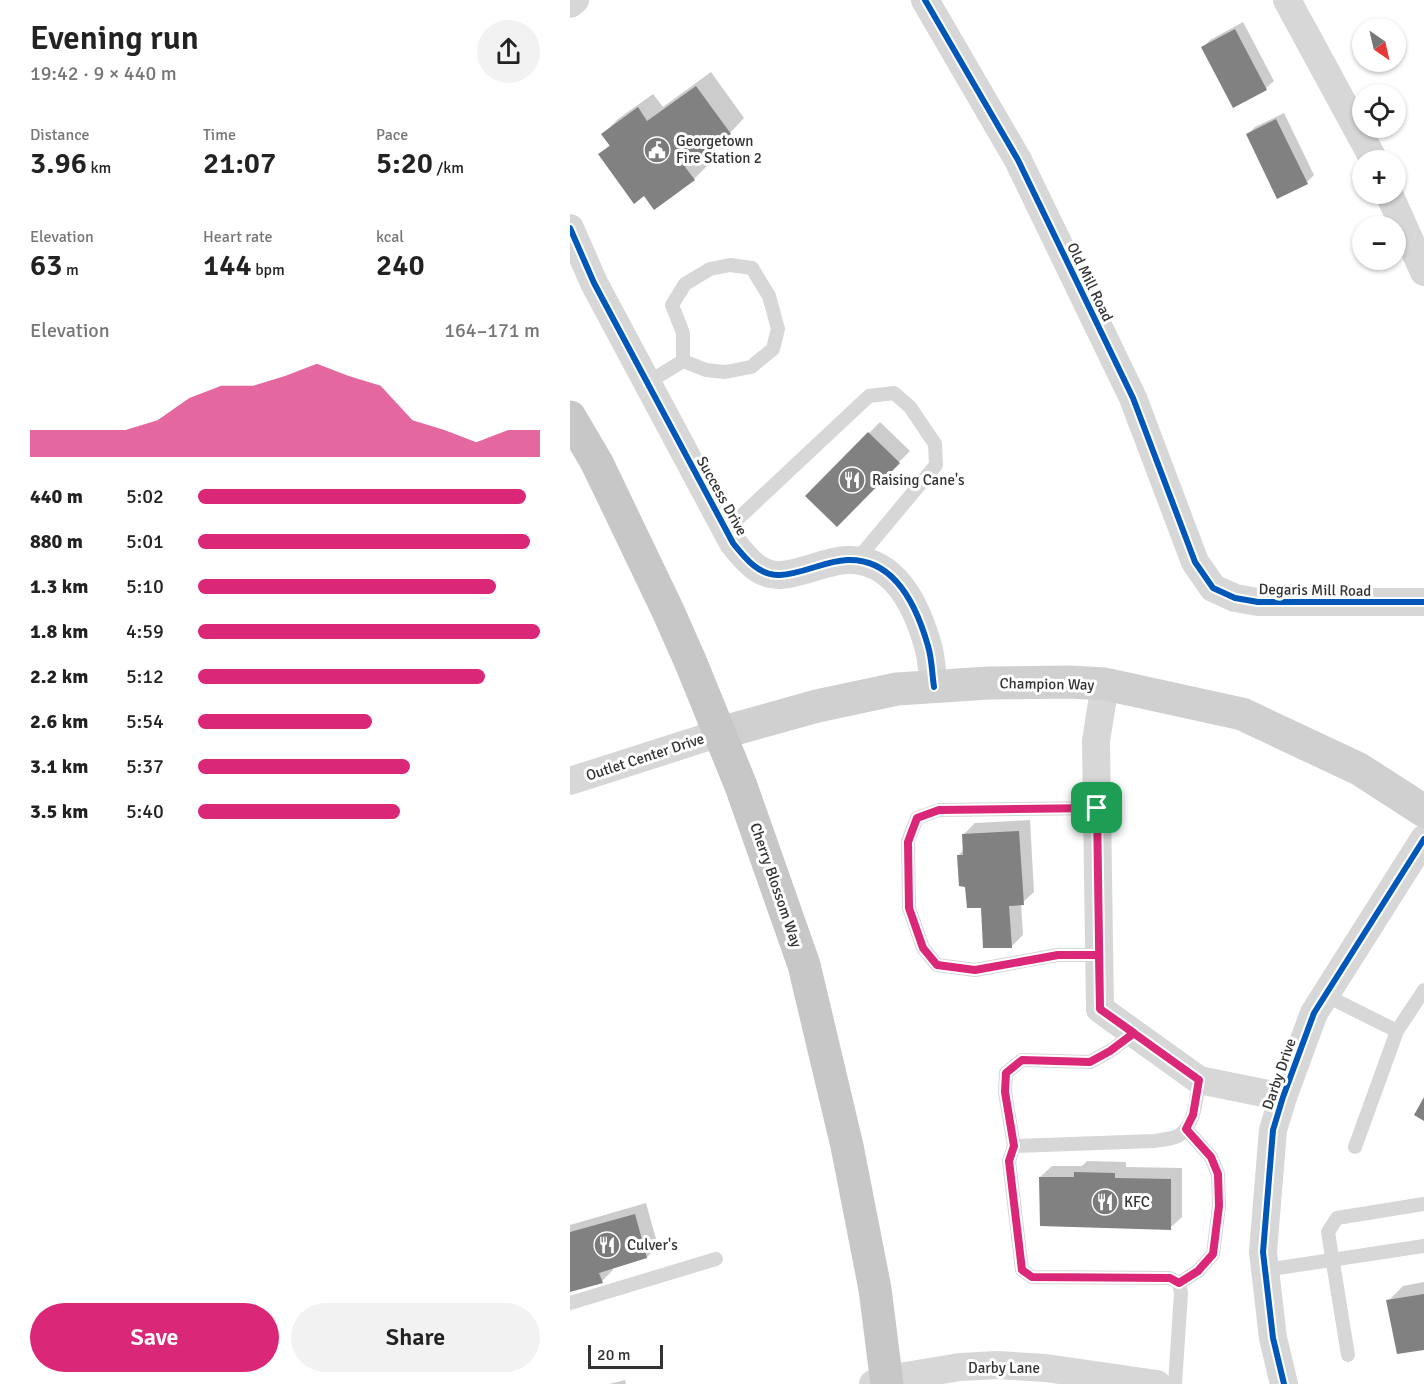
<!DOCTYPE html>
<meta charset="utf-8">
<style>
body{margin:0;font-family:Signika,sans-serif;background:#f2f2f2;color:#222;height:100vh;display:flex;flex-direction:column;font-size:22px;white-space:nowrap}
*{box-sizing:border-box;margin:0}
p{font-size:20px;color:#767676}
.icon{flex:none;width:33px;height:33px;fill:none;stroke:currentColor;stroke-width:2;stroke-linecap:round;stroke-linejoin:round}
.map{position:relative;flex:1;overflow:hidden}
.sheet{display:flex;flex-direction:column;background:#fff;width:570px}
.sheet>*{flex:none}
.needle{width:39px;rotate:146deg}
.controls{position:absolute;left:782px;top:18px;display:grid;gap:12px}
.controls a{display:grid;place-items:center;width:54px;height:54px;border-radius:50%;background:#fff;box-shadow:0 2px 4px #0004;font-size:30px}
.scale{position:absolute;left:18px;bottom:15px;width:75px;box-sizing:border-box;padding-left:6px;border:3px solid #333;border-top:0;font-size:16px;line-height:21px;white-space:nowrap;color:#333;-webkit-text-stroke:4px #fff;paint-order:stroke}
.pin{position:absolute;display:grid;place-items:center;width:51px;height:51px;color:#fff;margin:-26px;border-radius:12px;box-shadow:0 3px 9px #0006}
.round{display:grid;place-items:center;flex:none;width:63px;height:63px;border-radius:32px;background:#f2f2f2}
.head{display:flex;align-items:center;justify-content:space-between;height:102px;padding:0 30px}
h1{font-size:33px;font-weight:600;line-height:45px}
.stats{display:grid;grid-template-columns:repeat(3,1fr);gap:9px;height:102px;padding:6px 30px}
.stats div{display:grid;align-content:center}
.stats b{font-size:30px;font-weight:600}
.stats small{font-size:16px;font-weight:400}
.stats p{font-size:16px}
.chart{height:168px;padding:12px 30px}
.chart p{display:flex;justify-content:space-between}
.chart svg{width:100%;height:108px;margin-top:6px;fill:#db2777;opacity:.7}
.button{display:flex;gap:12px;margin-top:auto;padding:12px 30px}
.button a{flex:1;height:69px;border-radius:36px;background:#db2777;color:#fff;font-size:24px;font-weight:600;line-height:69px;text-align:center}
.button a+a{background:#f2f2f2;color:#222}
ul{padding:0 30px;list-style:none;font-size:20px}
li{display:grid;grid-template-columns:96px 72px 1fr;align-items:center;height:45px}
li i{height:15px;border-radius:8px;background:#db2777}
main{display:flex;flex:1;min-height:0}
.map>svg:first-child{display:block}
</style>
<main>
<section class="sheet">
<div class="head"><div><h1>Evening run</h1><p>19:42 · 9 × 440 m</p></div><a class="round"><svg class="icon" aria-label="share" viewBox="0 0 24 24"><path d="M12 15V3M7 8l5-5 5 5M5 13v7h14v-7"/></svg></a></div>
<div class="stats">
<div><p>Distance</p><b>3.96<small> km</small></b></div>
<div><p>Time</p><b>21:07</b></div>
<div><p>Pace</p><b>5:20<small> /km</small></b></div>
</div>
<div class="stats">
<div><p>Elevation</p><b>63<small> m</small></b></div>
<div><p>Heart rate</p><b>144<small> bpm</small></b></div>
<div><p>kcal</p><b>240</b></div>
</div>
<div class="chart"><p><span>Elevation</span>164–171 m</p>
<svg viewBox="0 0 160 44" preserveAspectRatio="none"><path d="M0 44V33L10 33L20 33L30 33L40 29L50 20L60 15L70 15L80 11L90 6L100 11L110 15L120 29L130 33L140 38L150 33L160 33V44z"/></svg>
</div>
<ul>
<li><b>440 m</b>5:02<i style="width:96%"></i></li>
<li><b>880 m</b>5:01<i style="width:97%"></i></li>
<li><b>1.3 km</b>5:10<i style="width:87%"></i></li>
<li><b>1.8 km</b>4:59<i style="width:100%"></i></li>
<li><b>2.2 km</b>5:12<i style="width:84%"></i></li>
<li><b>2.6 km</b>5:54<i style="width:51%"></i></li>
<li><b>3.1 km</b>5:37<i style="width:62%"></i></li>
<li><b>3.5 km</b>5:40<i style="width:59%"></i></li>
</ul>
<div class="button"><a>Save</a><a>Share</a></div>
</section>
<div class="map">
<svg width="854" height="1384" viewBox="0 0 854 1384">
<rect width="100%" height="100%" fill="#fff"/>
<g fill="#0003">
<path d="M 673,22 L 704,81 L 696,88 L 664,106 L 632,48 L 640,40 Z"/>
<path d="M 141,72 L 174,118 L 160,133 L 131,154 L 139,164 L 124,179 L 74,194 L 30,154 L 40,144 L 33,134 L 48,119 L 83,94 L 93,107 Z"/>
<path d="M 714,113 L 744,175 L 737,182 L 678,134 L 685,127 Z"/>
<path d="M 310,422 L 340,451 L 267,525 L 237,496 Z"/>
<path d="M 460,820 L 464,892 L 451,904 L 453,935 L 441,947 L 396,885 L 388,856 L 394,849 L 393,835 L 405,823 Z"/>
<path d="M 517,1161 L 556,1162 L 556,1167 L 612,1168 L 612,1217 L 600,1228 L 470,1177 L 482,1166 L 512,1166 Z"/>
<path d="M 76,1203 L 88,1246 L 77,1257 L 42,1267 L 43,1270 L 32,1281 L 0,1291 L 0,1225 Z"/>
<path d="M 854,1282 L 854,1348 L 818,1301 L 833,1286 Z"/>
<path d="M 55,1380 L 56,1384 L 39,1384 Z"/>
</g>
<g fill="#818181">
<path d="M 665,29 L 697,90 L 663,108 L 631,47 Z"/>
<path d="M 126,86 L 161,134 L 115,167 L 125,180 L 84,210 L 74,196 L 64,204 L 28,154 L 40,146 L 31,134 L 68,107 L 77,121 Z"/>
<path d="M 706,119 L 738,184 L 707,199 L 676,134 Z"/>
<path d="M 298,432 L 330,463 L 267,527 L 235,496 Z"/>
<path d="M 449,831 L 454,905 L 439,906 L 442,948 L 413,948 L 411,908 L 397,908 L 395,887 L 389,886 L 387,855 L 393,855 L 392,834 Z"/>
<path d="M 854,1097 L 854,1121 L 844,1115 Z"/>
<path d="M 504,1172 L 545,1173 L 545,1178 L 601,1179 L 601,1230 L 470,1226 L 469,1177 L 504,1177 Z"/>
<path d="M 65,1214 L 77,1258 L 29,1273 L 33,1283 L 0,1292 L 0,1232 Z"/>
<path d="M 854,1294 L 854,1350 L 827,1354 L 816,1300 Z"/>
</g>
<g fill="none" stroke-linecap="round" stroke-linejoin="round">
<g stroke="#d7d7d7" stroke-width="14">
<path d="M 77,383 L 113,361 L 113,333 L 102,305 L 115,284 L 140,269 L 160,265 L 182,268 L 199,296 L 208,329 L 203,349 L 181,367 L 155,372 L 136,370 L 113,361"/>
<path d="M 156,530 L 299,396 L 324,393 L 340,407 L 365,444 L 366,465 L 286,561"/>
<path d="M 527,808 L 369,810 L 347,818 L 338,841 L 339,908 L 353,948 L 367,965 L 405,970 L 487,955 L 529,955"/>
<path d="M 755,995 L 827,1031"/>
<path d="M 444,1146 L 435,1092 L 436,1073 L 452,1060 L 520,1062 L 540,1051 L 564,1033"/>
<path d="M 785,1147 L 827,1031 L 854,990"/>
<path d="M 695,1270 L 854,1246"/>
<path d="M 609,1283 L 628,1271 L 643,1254 L 649,1206 L 648,1174 L 641,1157 L 616,1129"/>
<path d="M 0,1303 L 146,1259"/>
<path d="M 778,1355 L 758,1232 L 767,1218 L 854,1204"/>
<path d="M 605,1384 L 611,1293 L 609,1283 L 600,1278 L 462,1277 L 452,1270 L 439,1161 L 444,1146 L 584,1141 C 592,1140 601,1139 608,1136 C 626,1125 626,1098 629,1080"/>
</g>
<g stroke="#d7d7d7" stroke-width="28">
<path d="M 355,0 L 448,160 L 563,398 L 625,562 L 643,588 L 665,598 L 688,602 L 854,602"/>
<path d="M 717,0 L 804,160"/>
<path d="M 0,4 L 5,0"/>
<path d="M 819,194 L 854,272"/>
<path d="M 0,228 L 24,283 L 163,543 C 175,558 189,576 210,575 C 233,574 254,561 277,560 C 325,558 347,607 358,646 C 362,659 362,674 364,687"/>
<path d="M 535,684 L 526,741 L 530,1009 L 629,1080 L 713,1097"/>
<path d="M 0,781 L 150,733"/>
<path d="M 303,1384 L 317,1379 L 390,1367 L 427,1365 L 476,1368 L 587,1384"/>
<path d="M 714,1384 L 703,1338 L 693,1252 L 703,1130 L 713,1097 L 744,1013 L 854,839"/>
</g>
<path stroke="#d0d0d0" stroke-width="33" d="M 150,733 L 247,706 L 327,689 L 419,683 L 499,682 L 535,684 L 672,714 L 789,769 L 854,811"/>
<path stroke="#c7c7c7" stroke-width="33" d="M 0,417 L 27,463 L 98,611 L 121,663 L 171,786 L 234,965 L 277,1146 L 305,1289 L 317,1384"/>
<defs>
<g id="cycleway">
<path d="M 355,0 L 448,160 L 563,398 L 625,562 L 643,588 L 665,598 L 688,602 L 854,602"/>
<path d="M 0,228 L 24,283 L 163,543 C 175,558 189,576 210,575 C 233,574 254,561 277,560 C 325,558 347,607 358,646 C 362,659 362,674 364,687"/>
<path d="M 714,1384 L 703,1338 L 693,1252 L 703,1130 L 713,1097 L 744,1013 L 854,839"/>
</g>
</defs>
<use href="#cycleway" stroke="#fff" stroke-width="10"/>
<use href="#cycleway" stroke="#0057b8" stroke-width="6"/>
</g>
<g fill="none" stroke-linecap="round" stroke-linejoin="round">
<defs>
<path id="route" d="M 527,808 L 530,1009 L 564,1033 L 540,1051 L 520,1062 L 452,1060 L 436,1073 L 435,1092 L 444,1146 L 439,1161 L 452,1270 L 462,1277 L 600,1278 L 609,1283 L 628,1271 L 643,1254 L 649,1206 L 648,1174 L 641,1157 L 616,1129 L 623,1115 L 629,1080 L 530,1009 L 529,955 L 488,955 L 405,970 L 367,965 L 353,948 L 339,908 L 338,842 L 347,818 L 369,810 L 527,808"/>
</defs>
<use href="#route" stroke="#fff" stroke-width="12"/>
<use href="#route" stroke="#db2777" stroke-width="8"/>
</g>
<defs>
<symbol id="civic-disc" viewBox="-11 -11 22 22"><circle r="9.5" fill="#7a7a7a" stroke="#fff"/><path d="M-.6-6.5H3V-4.5H.6V-3L4-1V1h2V6H-6V1h2V-1L-.6-3ZM-1.2 2.5V6h2.4V2.5Z" fill="#fff"/></symbol>
<symbol id="restaurant-disc" viewBox="-11 -11 22 22"><circle r="9.5" fill="#7a7a7a" stroke="#fff"/><path d="M-5-6h1v4h1v-4h1v4h1v-4h1v5L-1.5 .5V6h-2V.5L-5-1ZM5-6V6H3V1.5H1.5Q1.5-4 5-6Z" fill="#fff"/></symbol>
</defs>
<g fill-rule="evenodd">
<use href="#civic-disc" x="72" y="135" width="30" height="30"/>
<use href="#restaurant-disc" x="267" y="465" width="30" height="30"/>
<use href="#restaurant-disc" x="520" y="1187" width="30" height="30"/>
<use href="#restaurant-disc" x="22" y="1230" width="30" height="30"/>
</g>
<g text-anchor="middle" dominant-baseline="central" stroke-width="6" stroke-linejoin="round" paint-order="stroke">
<g font-size="15" fill="#333" stroke="#fff" text-anchor="start">
<text x="106" y="141">Georgetown<tspan x="106" dy="17">Fire Station 2</tspan></text>
<text x="302" y="480">Raising Cane's</text>
<text x="554" y="1202">KFC</text>
<text x="57" y="1245">Culver's</text>
</g>
<g font-size="15" fill="#333" stroke="#fff">
<text transform="translate(520 282) rotate(64)">Old Mill Road</text>
<text transform="translate(152 496) rotate(61)">Success Drive</text>
<text transform="translate(745 590) rotate(1)">Degaris Mill Road</text>
<text transform="translate(477 684) rotate(1)">Champion Way</text>
<text transform="translate(75 757) rotate(-18)">Outlet Center Drive</text>
<text transform="translate(206 885) rotate(71)">Cherry Blossom Way</text>
<text transform="translate(709 1074) rotate(-71)">Darby Drive</text>
<text x="434" y="1368">Darby Lane</text>
</g>
</g>
</svg>
<div class="controls">
<a><svg class="needle" viewBox="-14 -14 28 28"><path d="M0-13l5 13h-10z" fill="#e53935"/><path d="M0 13l5-13h-10z" fill="#767676"/></svg></a>
<a><svg class="icon" aria-label="locate" viewBox="0 0 24 24"><circle cx="12" cy="12" r="6"/><path d="M12 2v4M12 18v4M2 12h4M18 12h4"/></svg></a>
<a>+</a>
<a>−</a>
</div>
<div class="scale">20 m</div>
<div class="pin" style="left:527px;top:808px;background:#1e9e55"><svg class="icon" aria-label="arrive" viewBox="0 0 24 24"><path d="M6 21V4h12l-3 4 3 4H6"/></svg></div>
</div>
</main>
